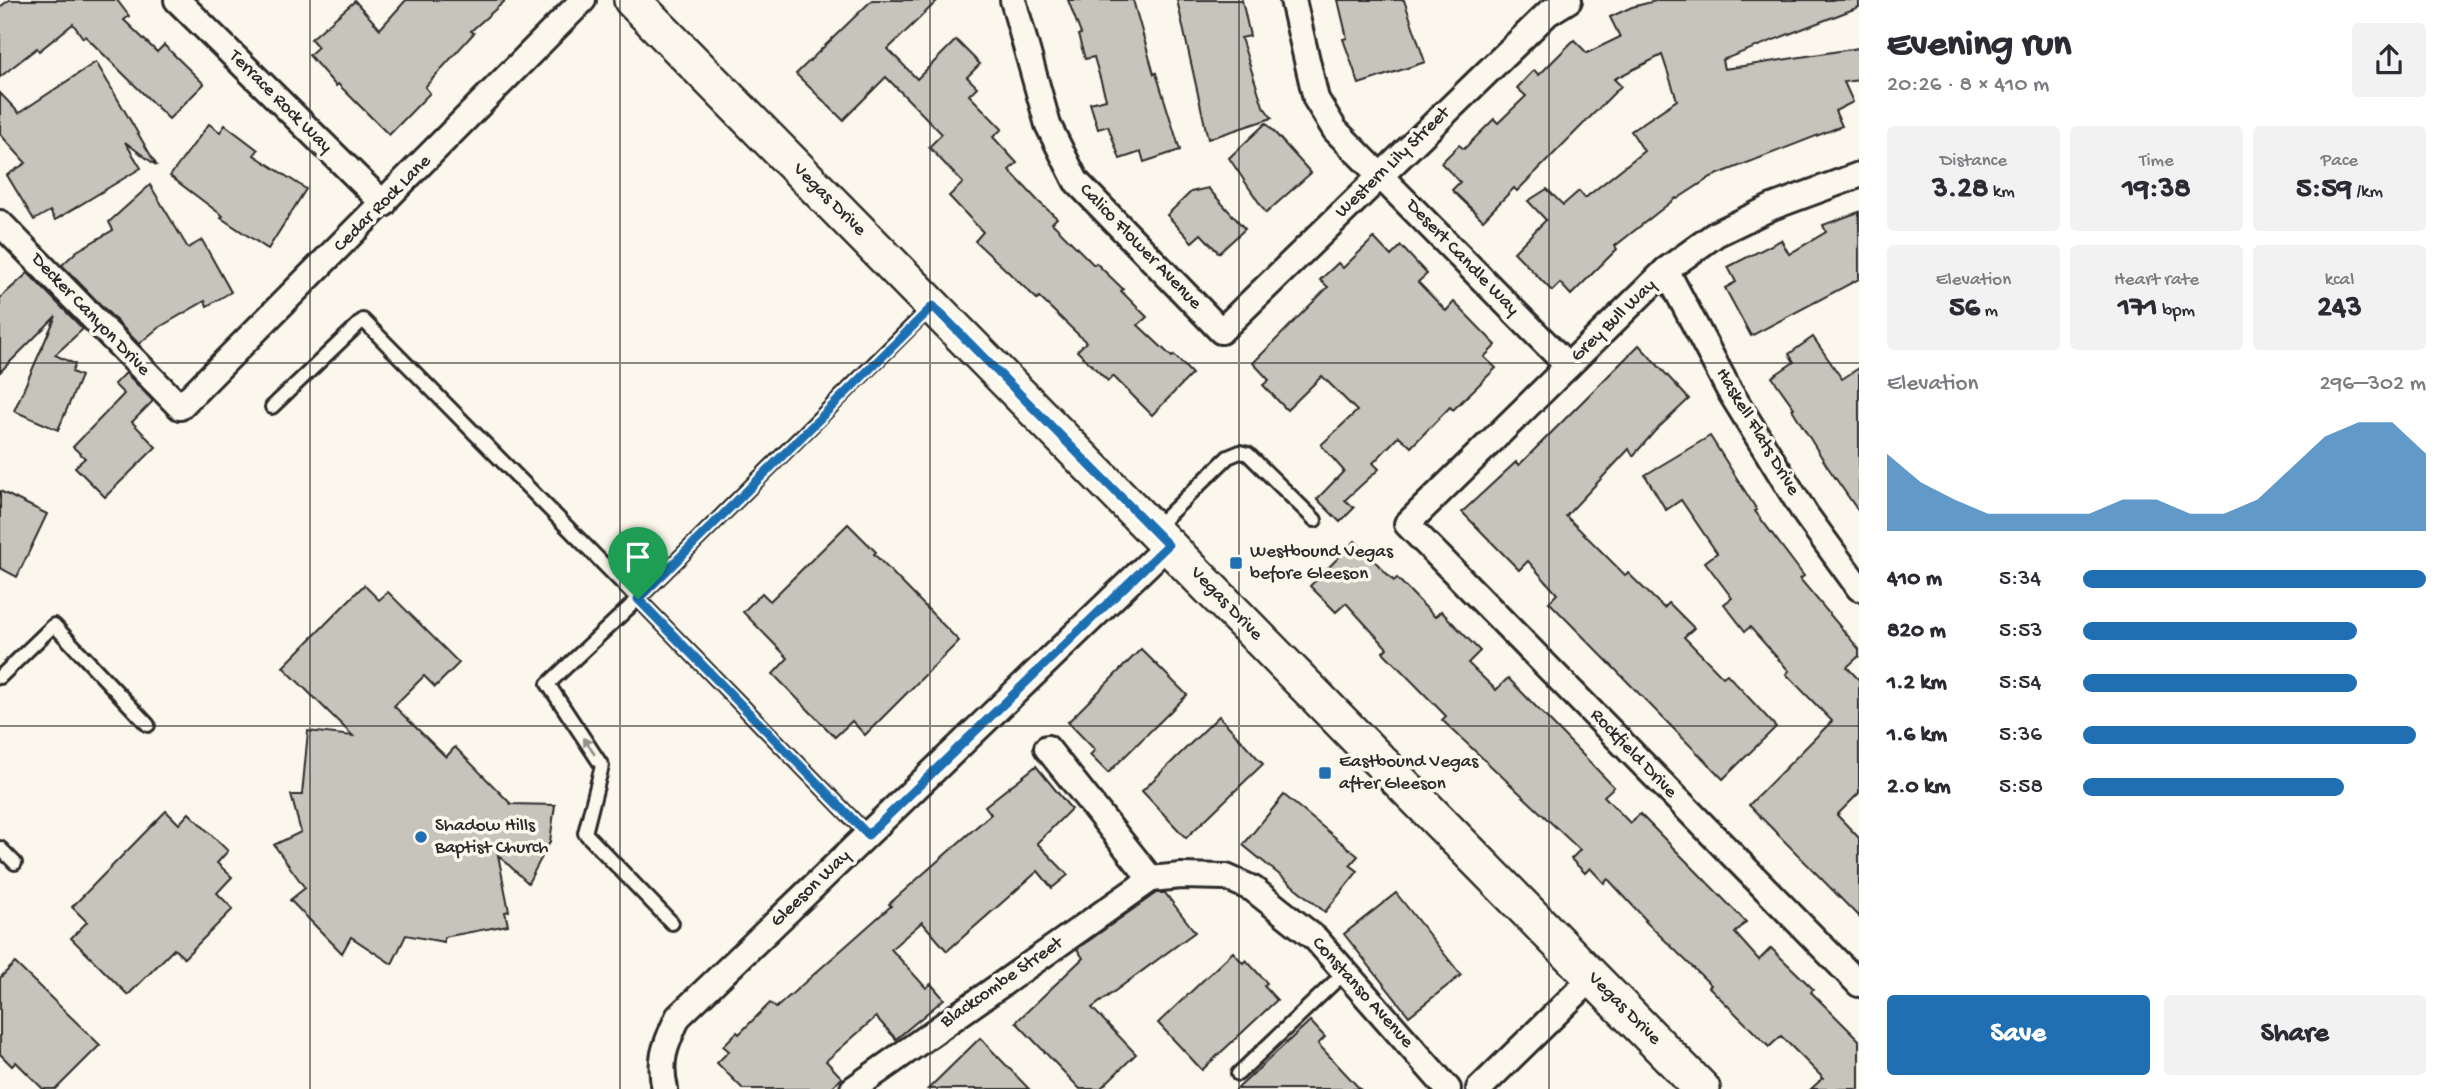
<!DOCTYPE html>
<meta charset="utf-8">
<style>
body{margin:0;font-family:"Gochi Hand",sans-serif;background:#f2f2f3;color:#2b2b33;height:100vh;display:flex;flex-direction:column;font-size:26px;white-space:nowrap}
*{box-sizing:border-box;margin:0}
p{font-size:23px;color:#7c7c81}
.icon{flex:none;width:38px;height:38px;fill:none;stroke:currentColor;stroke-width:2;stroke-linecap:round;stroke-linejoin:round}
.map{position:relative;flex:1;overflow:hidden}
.panel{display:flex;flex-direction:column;background:#fff;width:595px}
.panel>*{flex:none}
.pin{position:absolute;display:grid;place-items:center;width:60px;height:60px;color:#fff;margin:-72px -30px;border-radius:50% 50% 50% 0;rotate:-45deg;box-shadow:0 0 7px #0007}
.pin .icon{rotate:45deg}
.round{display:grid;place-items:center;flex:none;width:74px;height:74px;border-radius:7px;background:#f2f2f3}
.overview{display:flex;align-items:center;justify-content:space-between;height:119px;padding:0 28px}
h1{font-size:38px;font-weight:800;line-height:52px}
.metrics{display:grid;grid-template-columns:repeat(3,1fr);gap:10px;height:119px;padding:7px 28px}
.metrics div{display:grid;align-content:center;border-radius:7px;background:#f2f2f3;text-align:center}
.metrics b{font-size:30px;font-weight:800}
.metrics small{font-size:19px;font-weight:400}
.metrics p{font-size:19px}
.chart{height:196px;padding:14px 28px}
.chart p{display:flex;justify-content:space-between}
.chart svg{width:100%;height:126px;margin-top:7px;fill:#1f6fb2;opacity:.7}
.button{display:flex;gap:14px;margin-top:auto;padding:14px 28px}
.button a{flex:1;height:80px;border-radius:7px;background:#1f6fb2;color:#fff;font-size:28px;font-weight:800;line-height:80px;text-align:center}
.button a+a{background:#f2f2f3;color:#2b2b33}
ul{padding:0 28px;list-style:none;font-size:23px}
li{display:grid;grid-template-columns:112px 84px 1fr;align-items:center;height:52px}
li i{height:18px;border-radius:9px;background:#1f6fb2}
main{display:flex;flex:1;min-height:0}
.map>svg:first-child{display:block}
</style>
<main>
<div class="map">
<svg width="1859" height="1089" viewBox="0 0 1859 1089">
<rect width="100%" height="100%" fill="#fbf7ec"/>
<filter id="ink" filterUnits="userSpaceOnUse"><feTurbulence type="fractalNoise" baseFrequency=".0143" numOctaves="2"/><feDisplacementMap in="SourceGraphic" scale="14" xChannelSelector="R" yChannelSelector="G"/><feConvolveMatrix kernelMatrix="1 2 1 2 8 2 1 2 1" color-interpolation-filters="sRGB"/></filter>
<g filter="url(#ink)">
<g fill="#c7c4bc" stroke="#2b2b2b" stroke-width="2">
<path d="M 9,0 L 117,0 L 129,16 L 124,20 L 157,52 L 164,45 L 204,84 L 169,119 L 85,36 L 83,38 L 73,24 L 39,51 L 37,48 L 0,77 L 0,7 Z"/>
<path d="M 406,0 L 506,0 L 471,31 L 474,33 L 425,87 L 430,93 L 389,135 L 338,84 L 336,86 L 309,55 L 318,47 L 311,39 L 355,1 L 380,29 Z"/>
<path d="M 872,0 L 938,0 L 888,49 L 917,79 L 956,40 L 980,64 L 967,77 L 977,87 L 969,95 L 1002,129 L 993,137 L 1017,163 L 1009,170 L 1039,202 L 1057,218 L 1052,223 L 1094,265 L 1096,263 L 1123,289 L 1121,291 L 1147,317 L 1138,325 L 1172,357 L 1174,355 L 1192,374 L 1152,415 L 1113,376 L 1108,381 L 1077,351 L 1086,342 L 1039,297 L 1037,299 L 975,241 L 983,232 L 949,196 L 963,183 L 929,147 L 942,134 L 886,77 L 843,120 L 796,74 Z"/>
<path d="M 1068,0 L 1133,0 L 1154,74 L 1156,73 L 1180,150 L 1144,162 L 1141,152 L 1120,159 L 1108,126 L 1098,129 L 1090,103 L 1106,99 L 1094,57 L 1085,59 L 1078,35 L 1081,34 Z"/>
<path d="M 1177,0 L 1242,0 L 1250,36 L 1241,38 L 1263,106 L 1272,118 L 1208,139 Z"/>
<path d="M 1338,0 L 1404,0 L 1425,62 L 1359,84 L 1343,39 L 1347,38 Z"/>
<path d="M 1659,0 L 1859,0 L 1859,7 L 1722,60 L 1724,69 L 1859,48 L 1859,80 L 1844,82 L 1853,102 L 1835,111 L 1842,126 L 1711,177 L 1677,199 L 1676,198 L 1615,246 L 1617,249 L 1571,295 L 1560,283 L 1552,291 L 1514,252 L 1546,220 L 1528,201 L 1547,189 L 1563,205 L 1579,191 L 1585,198 L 1644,151 L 1631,131 L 1677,100 L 1662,55 L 1614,79 L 1621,86 L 1517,191 L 1514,188 L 1483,220 L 1452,190 L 1460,182 L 1441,163 L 1459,145 L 1464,149 L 1494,119 L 1498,123 L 1526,96 L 1517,88 L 1534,70 L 1539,75 L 1574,40 L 1587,53 L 1620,37 L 1610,17 L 1632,7 Z"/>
<path d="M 96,62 L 157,166 L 125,142 L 141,168 L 55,220 L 50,211 L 34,220 L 7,175 L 26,163 L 0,134 L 0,93 L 19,113 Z"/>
<path d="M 1266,123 L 1311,173 L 1266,213 L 1229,158 Z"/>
<path d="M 209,124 L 220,132 L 225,125 L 258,150 L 254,155 L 306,189 L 268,249 L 221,218 L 223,216 L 170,176 Z"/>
<path d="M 150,185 L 188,248 L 202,240 L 231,292 L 207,306 L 205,301 L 158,328 L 139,344 L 62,265 L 77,251 L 113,230 L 109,222 Z"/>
<path d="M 1208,188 L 1245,229 L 1219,253 L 1201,234 L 1192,242 L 1167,215 L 1191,192 Z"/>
<path d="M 1859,212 L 1859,279 L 1751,336 L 1725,288 L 1736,282 L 1728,267 L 1781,240 L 1789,254 L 1826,232 L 1823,225 Z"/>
<path d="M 1374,238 L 1391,256 L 1401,246 L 1427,274 L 1418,282 L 1446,311 L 1454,302 L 1496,345 L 1484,357 L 1496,368 L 1453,410 L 1450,407 L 1411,447 L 1399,436 L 1373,463 L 1379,469 L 1345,500 L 1354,508 L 1340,522 L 1317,499 L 1344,471 L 1321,445 L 1357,411 L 1322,376 L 1287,410 L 1263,385 L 1269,380 L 1253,363 L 1328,287 L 1320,280 L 1338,263 L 1343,268 Z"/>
<path d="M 28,273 L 83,329 L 55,355 L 75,364 L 72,372 L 81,376 L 58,430 L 14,411 L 56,316 L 0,372 L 0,298 Z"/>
<path d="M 1813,337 L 1842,379 L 1859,368 L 1859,512 L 1827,466 L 1792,409 L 1794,408 L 1772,377 L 1794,362 L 1789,354 Z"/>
<path d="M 1639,345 L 1689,399 L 1655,431 L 1633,456 L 1629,449 L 1566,516 L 1625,575 L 1628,573 L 1664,608 L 1669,603 L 1694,628 L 1684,637 L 1723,677 L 1727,674 L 1776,727 L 1723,779 L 1549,602 L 1557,594 L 1528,561 L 1519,570 L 1462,512 L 1516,462 L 1519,465 Z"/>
<path d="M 126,373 L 153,401 L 132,422 L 156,447 L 105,497 L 75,467 L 85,458 L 73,447 L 124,394 L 114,384 Z"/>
<path d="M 1710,436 L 1757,510 L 1755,511 L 1804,576 L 1800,579 L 1859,649 L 1859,656 L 1847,667 L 1859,680 L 1859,793 L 1837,815 L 1859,838 L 1859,917 L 1749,805 L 1832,721 L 1786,674 L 1789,671 L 1750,627 L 1745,631 L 1724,604 L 1732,598 L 1705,562 L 1717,553 L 1681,500 L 1666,510 L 1645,475 Z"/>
<path d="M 0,491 L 47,514 L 17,577 L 0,568 Z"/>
<path d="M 848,524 L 876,552 L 874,554 L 959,641 L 865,735 L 852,721 L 835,737 L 773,674 L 788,658 L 743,612 L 762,593 L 770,601 Z"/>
<path d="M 1355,541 L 1394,581 L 1397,578 L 1435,617 L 1441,611 L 1480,651 L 1468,663 L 1496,690 L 1508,678 L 1614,787 L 1604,796 L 1630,823 L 1640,814 L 1746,922 L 1735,933 L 1759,960 L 1771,948 L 1813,989 L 1811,992 L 1859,1040 L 1859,1089 L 1811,1089 L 1823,1078 L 1781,1036 L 1769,1047 L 1709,987 L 1711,985 L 1645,921 L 1646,920 L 1608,879 L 1604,883 L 1590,868 L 1585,873 L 1571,859 L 1580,850 L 1442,720 L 1446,716 L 1383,652 L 1387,648 L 1346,603 L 1336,612 L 1310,586 Z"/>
<path d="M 364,585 L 379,600 L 388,592 L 459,663 L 435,687 L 424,676 L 394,706 L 446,757 L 455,747 L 511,804 L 555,805 L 550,842 L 528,883 L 498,855 L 509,911 L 505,912 L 508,925 L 444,937 L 444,942 L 406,935 L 392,964 L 351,937 L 342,953 L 290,900 L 305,888 L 274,845 L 301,832 L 291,795 L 302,795 L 308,731 L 353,736 L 283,667 Z"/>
<path d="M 1141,649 L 1187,695 L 1108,773 L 1090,755 L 1095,750 L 1068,722 Z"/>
<path d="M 1219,716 L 1263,764 L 1186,838 L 1142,791 Z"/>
<path d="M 1036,766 L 1071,809 L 1037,843 L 1068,875 L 1052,888 L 1038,871 L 947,951 L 922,922 L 891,949 L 926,988 L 931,984 L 944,999 L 896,1039 L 876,1017 L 826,1061 L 842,1078 L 830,1089 L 743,1089 L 717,1063 L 729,1051 L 723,1046 L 737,1032 L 739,1034 L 770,1003 L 776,1008 L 891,906 L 889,904 L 991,814 L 985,806 Z"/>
<path d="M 1284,795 L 1358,856 L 1350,865 L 1358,871 L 1325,912 L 1243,845 Z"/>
<path d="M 166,811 L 179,824 L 189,813 L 228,851 L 217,863 L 232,877 L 217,893 L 233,909 L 184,958 L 174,949 L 128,995 L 71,938 L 87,922 L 72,907 Z"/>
<path d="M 1156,893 L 1165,893 L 1195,932 L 1092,1008 L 1136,1054 L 1100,1089 L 1080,1089 L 1016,1022 L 1083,958 L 1077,949 Z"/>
<path d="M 1396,893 L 1461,975 L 1409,1016 L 1344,934 Z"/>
<path d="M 1233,952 L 1243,963 L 1246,960 L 1267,983 L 1264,986 L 1277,1000 L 1202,1070 L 1158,1023 Z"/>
<path d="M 15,963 L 100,1045 L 56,1089 L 43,1089 L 16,1062 L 12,1066 L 0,1054 L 0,978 Z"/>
<path d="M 1310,1021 L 1325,1037 L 1318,1044 L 1360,1089 L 1237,1089 Z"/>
<path d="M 980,1038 L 1029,1089 L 928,1089 Z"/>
</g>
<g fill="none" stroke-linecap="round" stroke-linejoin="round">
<defs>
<g id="service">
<path d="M 272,407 L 363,320 L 638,599 L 930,308"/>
<path d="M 1155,528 L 1228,457 L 1240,452 L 1248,454 L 1315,520"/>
<path d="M 0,677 L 54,625 L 148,725"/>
<path d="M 0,848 L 15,863"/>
<path d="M 672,923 L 585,833 L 602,766 L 548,684 L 638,599 L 868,835"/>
<path d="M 1238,1074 L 1345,972"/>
</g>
<g id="minor">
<path d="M 177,0 L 384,204"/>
<path d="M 1013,0 L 1048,125 L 1076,181 L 1221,331 L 1548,13 L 1569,0"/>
<path d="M 1293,0 L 1316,99 L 1335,130 L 1568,366"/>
<path d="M 1859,175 L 1772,207 L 1716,234 L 1666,270 L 1407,524 L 1859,984"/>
<path d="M 0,223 L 180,407 L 583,0"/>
<path d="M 1666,270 L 1729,390 L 1806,515 L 1859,588"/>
<path d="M 1047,748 L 1151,879 L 1181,876 L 1226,877 L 1253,889 L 1316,939 L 1448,1089"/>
<path d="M 665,1089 C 658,1059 666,1044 678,1017 L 1168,545"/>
<path d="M 853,1089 L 1151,879"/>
<path d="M 1479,1089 L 1593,977"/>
</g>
<path id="secondary" d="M 632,0 L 1702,1089"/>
</defs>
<use href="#service" stroke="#2b2b2b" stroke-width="18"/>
<use href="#minor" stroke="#2b2b2b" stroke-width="30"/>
<use href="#secondary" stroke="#2b2b2b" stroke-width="40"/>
<use href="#service" stroke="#fbf7ec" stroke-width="12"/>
<use href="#minor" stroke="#fbf7ec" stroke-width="24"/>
<use href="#secondary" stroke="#fbf7ec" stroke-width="35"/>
</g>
<defs><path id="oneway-solid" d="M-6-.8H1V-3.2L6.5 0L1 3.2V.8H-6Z" transform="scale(1.75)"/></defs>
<use fill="#93918c" href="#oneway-solid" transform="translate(589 746) rotate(-123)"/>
</g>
<g fill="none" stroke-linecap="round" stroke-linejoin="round" filter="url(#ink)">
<defs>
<path id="route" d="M 933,306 L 1168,545 L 868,835 L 638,599 Z"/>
</defs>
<use href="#route" stroke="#fff" stroke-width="14"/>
<use href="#route" stroke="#1f6fb2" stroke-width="9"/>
</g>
<path fill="none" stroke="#2b2b2b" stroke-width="2" stroke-opacity="0.55" d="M 310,0 L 310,1089M 620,0 L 620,1089M 930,0 L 930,1089M 1239,0 L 1239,1089M 1549,0 L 1549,1089M 0,363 L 1859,363M 0,726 L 1859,726"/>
<g fill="#1f6fb2" stroke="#fbf7ec" stroke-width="2.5">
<rect x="1229" y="556" width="14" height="14" rx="3.5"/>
<rect x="1318" y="766" width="14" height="14" rx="3.5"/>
<circle cx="421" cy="837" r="7"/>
</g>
<g text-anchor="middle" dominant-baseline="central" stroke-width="7" stroke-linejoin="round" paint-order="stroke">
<g font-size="19" fill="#2b2b2b" stroke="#fbf7ec">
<text transform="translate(280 102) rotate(45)">Terrace Rock Way</text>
<text transform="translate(1393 163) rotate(-44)">Western Lily Street</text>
<text transform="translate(829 200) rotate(45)">Vegas Drive</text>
<text transform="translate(383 204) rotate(-45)">Cedar Rock Lane</text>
<text transform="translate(1140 247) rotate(46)">Calico Flower Avenue</text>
<text transform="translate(1462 258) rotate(46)">Desert Candle Way</text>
<text transform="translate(90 315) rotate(46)">Decker Canyon Drive</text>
<text transform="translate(1614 321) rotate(-44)">Grey Bull Way</text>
<text transform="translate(1757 432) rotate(59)">Haskell Flats Drive</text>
<text transform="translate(1226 604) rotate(46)">Vegas Drive</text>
<text transform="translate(1633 754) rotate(46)">Rockfield Drive</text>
<text transform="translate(811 889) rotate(-44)">Gleeson Way</text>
<text transform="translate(1002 983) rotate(-35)">Blackcombe Street</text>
<text transform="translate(1362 993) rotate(48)">Constanso Avenue</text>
<text transform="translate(1624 1009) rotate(45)">Vegas Drive</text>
</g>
<g font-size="19" fill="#2b2b2b" stroke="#fbf7ec" text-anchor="start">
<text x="1250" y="552">Westbound Vegas<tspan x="1250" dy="22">before Gleeson</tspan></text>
<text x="1339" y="762">Eastbound Vegas<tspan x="1339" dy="22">after Gleeson</tspan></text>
<text x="435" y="826">Shadow Hills<tspan x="435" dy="22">Baptist Church</tspan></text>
</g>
</g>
</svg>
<div class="pin" style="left:638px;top:599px;background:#1e9e55"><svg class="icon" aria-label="arrive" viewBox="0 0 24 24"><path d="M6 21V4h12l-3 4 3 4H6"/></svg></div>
</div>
<section class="panel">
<div class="overview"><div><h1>Evening run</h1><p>20:26 · 8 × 410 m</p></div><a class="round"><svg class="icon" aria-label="share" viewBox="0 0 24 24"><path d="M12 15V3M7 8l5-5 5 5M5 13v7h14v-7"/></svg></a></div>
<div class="metrics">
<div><p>Distance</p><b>3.28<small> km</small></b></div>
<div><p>Time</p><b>19:38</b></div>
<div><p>Pace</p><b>5:59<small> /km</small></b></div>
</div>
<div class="metrics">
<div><p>Elevation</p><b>56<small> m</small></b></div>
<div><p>Heart rate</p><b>171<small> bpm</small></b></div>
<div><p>kcal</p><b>243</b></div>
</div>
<div class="chart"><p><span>Elevation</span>296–302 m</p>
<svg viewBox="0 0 160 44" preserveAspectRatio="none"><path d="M0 44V17L10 27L20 33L30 38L40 38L50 38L60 38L70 33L80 33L90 38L100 38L110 33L120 22L130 11L140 6L150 6L160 17V44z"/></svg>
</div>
<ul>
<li><b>410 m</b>5:34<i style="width:100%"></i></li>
<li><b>820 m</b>5:53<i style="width:80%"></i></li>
<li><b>1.2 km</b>5:54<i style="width:80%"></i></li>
<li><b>1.6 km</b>5:36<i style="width:97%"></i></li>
<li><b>2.0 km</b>5:58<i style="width:76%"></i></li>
</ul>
<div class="button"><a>Save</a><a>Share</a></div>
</section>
</main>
